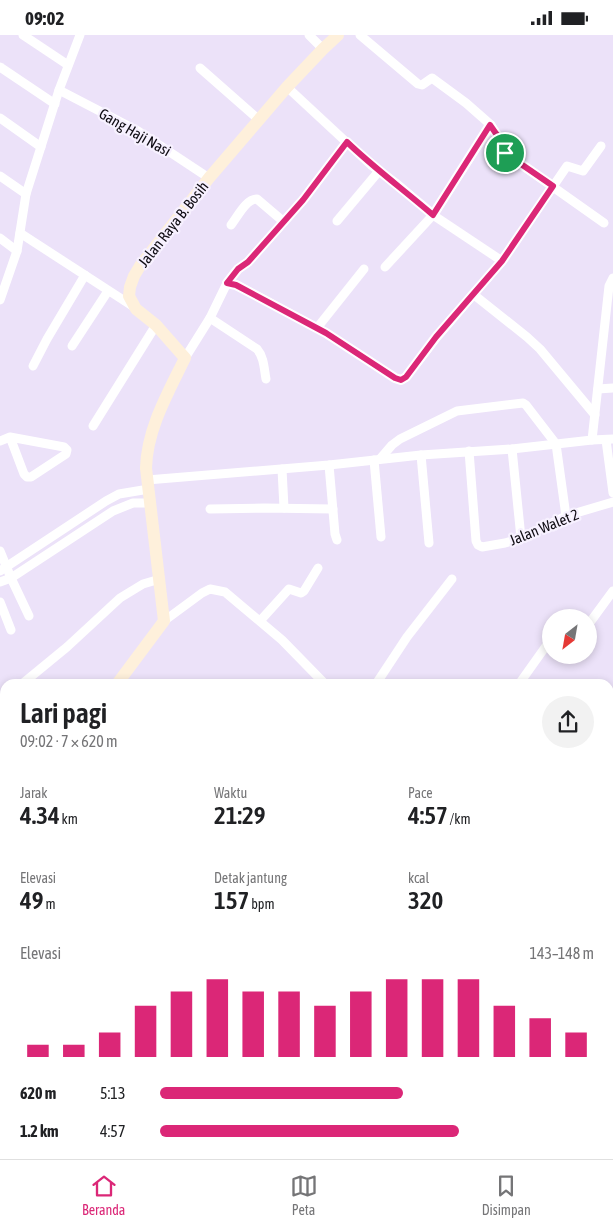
<!DOCTYPE html>
<html lang="id">
<meta charset="utf-8">
<style>
body{margin:0;font-family:"Asap Condensed",sans-serif;background:#f2f2f2;color:#202124;height:100vh;display:flex;flex-direction:column;font-size:19px;white-space:nowrap}
*{box-sizing:border-box;margin:0}
p{font-size:16px;color:#757577}
.icon{flex:none;width:28px;height:28px;fill:none;stroke:currentColor;stroke-width:2;stroke-linecap:round;stroke-linejoin:round}
.map{position:relative;flex:1;overflow:hidden}
.drawer{position:absolute;left:0px;top:644px;width:614px;height:481px;display:flex;flex-direction:column;background:#fff;border-radius:15px 15px 0 0;box-shadow:0 2px 8px #0003}
.drawer>*{flex:none}
.needle{width:32px;rotate:211deg}
.fabs{position:absolute;left:542px;top:574px;display:grid;gap:10px}
.fabs a{display:grid;place-items:center;width:55px;height:55px;border-radius:50%;background:#fff;box-shadow:0 2px 8px #0003;font-size:25px}
.pin{position:absolute;display:grid;place-items:center;width:42px;height:42px;color:#fff;margin:-21px;border:2px solid #fff;border-radius:50%;box-shadow:0 1px 5px #0007}
.round{display:grid;place-items:center;flex:none;width:52px;height:52px;border-radius:26px;background:#f2f2f2}
.summary{display:flex;align-items:center;justify-content:space-between;height:85px;padding:0 20px}
h1{font-size:28px;font-weight:600;line-height:38px}
.metrics{display:grid;grid-template-columns:repeat(3,1fr);gap:8px;height:85px;padding:5px 20px}
.metrics div{display:grid;align-content:center}
.metrics b{font-size:25px;font-weight:600}
.metrics small{font-size:14px;font-weight:400}
.metrics p{font-size:14px}
.chart{height:140px;padding:10px 20px}
.chart p{display:flex;justify-content:space-between}
.chart svg{width:100%;height:90px;margin-top:5px;stroke:#db2777;stroke-width:6}
ul{padding:0 20px;list-style:none;font-size:16px}
li{display:grid;grid-template-columns:80px 60px 1fr;align-items:center;height:38px}
li i{height:12px;border-radius:6px;background:#db2777}
.status{display:flex;justify-content:space-between;align-items:center;height:35px;padding:0 25px;background:#fff;direction:ltr}
.status svg{height:14px;fill:currentColor}
.menu{display:flex;justify-content:space-around;align-items:center;height:70px;border-top:1px solid #e0e0e0;background:#fff;font-size:14px;color:#757577}
.menu a{display:grid;justify-items:center;gap:2px}
.menu .current{color:#db2777}
.map>svg:first-child{display:block}
</style>
<div class="status"><b>09:02</b><svg viewBox="0 0 49 12"><path d="M0 12V9h3v3zM5 12V6h3v6zM10 12V3h3v9zM15 12V0h3v12zM26 1h20v11H26zM47 4h2v5h-2z"/></svg></div>
<div class="map">
<svg width="613" height="1124" viewBox="0 0 613 1124">
<rect width="100%" height="100%" fill="#ece2f9"/>
<g fill="none" stroke-linecap="round" stroke-linejoin="round">
<g stroke="#fff" stroke-width="9">
<path d="M 23,0 L 68,30"/>
<path d="M 309,0 L 323,14"/>
<path d="M 360,0 L 418,49 L 422,50 L 432,43 L 466,68 L 491,90 L 497,100 L 502,115 L 505,118 L 604,188"/>
<path d="M 0,32 L 55,69"/>
<path d="M 200,33 L 259,85"/>
<path d="M 287,52 L 371,130 L 397,149 L 433,180 L 502,226"/>
<path d="M 59,55 L 138,96 L 209,143"/>
<path d="M 0,83 L 41,112"/>
<path d="M 0,141 L 26,159"/>
<path d="M 337,186 L 379,136"/>
<path d="M 231,190 C 238,181 246,164 257,164 L 284,187"/>
<path d="M 20,198 L 134,272"/>
<path d="M 0,203 L 17,216"/>
<path d="M 385,232 L 433,180 L 491,90"/>
<path d="M 227,248 L 238,234 L 248,227 L 303,165 L 347,107"/>
<path d="M 473,259 L 527,302 L 540,314 L 595,380"/>
<path d="M 0,265 L 17,216 L 26,159 L 59,55 L 80,0"/>
<path d="M 210,283 L 257,314 C 264,322 264,333 266,344"/>
<path d="M 317,293 L 364,234"/>
<path d="M 72,311 L 108,256"/>
<path d="M 185,323 L 210,283 L 227,248 L 237,250 L 326,298 L 395,343 L 401,345 L 406,342 L 437,302 L 502,226 L 567,131 L 583,136 L 601,111"/>
<path d="M 33,331 L 47,304 L 85,240"/>
<path d="M 598,354 L 613,353"/>
<path d="M 93,391 L 156,290"/>
<path d="M 592,405 L 609,251 L 613,243"/>
<path d="M 606,405 L 613,458"/>
<path d="M 0,406 L 10,402 L 64,412 L 67,415 L 66,419 L 31,442 L 27,442 L 24,439 L 10,402"/>
<path d="M 512,414 L 521,503"/>
<path d="M 469,416 L 476,506 L 478,510 L 482,512 L 505,508 L 521,503 L 566,481 L 613,467"/>
<path d="M 421,420 L 429,508"/>
<path d="M 380,424 L 392,410 L 400,404 L 457,376 L 523,368 L 526,370 L 556,409 L 566,481"/>
<path d="M 374,425 L 381,502"/>
<path d="M 329,430 L 335,499 L 337,505"/>
<path d="M 282,434 L 284,473"/>
<path d="M 147,445 L 329,430 L 421,420 L 512,414 L 592,405 L 613,404"/>
<path d="M 210,474 L 264,473 L 333,474"/>
<path d="M 0,516 L 11,543 L 29,581"/>
<path d="M 0,536 L 106,466 L 119,459 L 149,454"/>
<path d="M 0,547 L 11,543 L 113,476 L 133,468 L 151,468"/>
<path d="M 0,567 L 11,595"/>
<path d="M 164,586 L 202,558 L 210,554 L 225,557 L 282,605 L 325,649"/>
<path d="M 260,586 L 288,555 L 289,554 L 301,558 L 304,556 L 318,533"/>
<path d="M 589,587 L 591,586 L 613,556"/>
<path d="M 22,649 L 67,612 L 120,563 L 143,549 L 160,544"/>
<path d="M 376,649 L 407,602 L 452,544"/>
<path d="M 519,649 L 551,604"/>
<path d="M 0,670 L 5,664"/>
<path d="M 609,890 L 613,885"/>
<path d="M 609,931 L 613,935"/>
<path d="M 0,963 L 5,955"/>
<path d="M 609,1035 L 613,1030"/>
<path d="M 606,1120 L 608,1121"/>
<path d="M 148,1124 L 151,1120"/>
<path d="M 283,1124 L 288,1120"/>
<path d="M 537,1124 L 541,1120"/>
</g>
<g stroke="#fff" stroke-width="11">
<path d="M 0,1057 L 5,1060"/>
<path d="M 0,1070 L 5,1073"/>
<path d="M 87,1120 L 94,1124"/>
<path d="M 107,1120 L 114,1124"/>
</g>
<g stroke="#fef0db" stroke-width="12">
<path d="M 117,649 L 164,586 L 146,433 C 147,394 168,358 185,323 L 156,290 L 136,274 L 129,261 L 130,252 L 134,241 L 140,231 L 209,143 L 287,52 L 323,14 L 338,0"/>
<path d="M 0,805 L 5,797"/>
</g>
</g>
<g fill="none" stroke-linecap="round" stroke-linejoin="round">
<defs>
<path id="route" d="M 490,90 L 497,100 L 502,115 L 505,118 L 553,151 L 502,226 L 436,302 L 406,342 L 401,345 L 395,343 L 326,298 L 236,250 L 227,248 L 238,234 L 248,227 L 303,165 L 347,107 C 374,133 404,155 433,180 Z"/>
</defs>
<use href="#route" stroke="#fff" stroke-width="10"/>
<use href="#route" stroke="#db2777" stroke-width="6"/>
</g>
<g text-anchor="middle" dominant-baseline="central" stroke-width="4.5" stroke-linejoin="round" paint-order="stroke">
<g font-size="15" fill="#0e0b12" stroke="#f7f1ff">
<text transform="translate(135 97) rotate(30)">Gang Haji Nasi</text>
<text transform="translate(173 189) rotate(-52)">Jalan Raya B. Bosih</text>
<text transform="translate(544 492) rotate(-22)">Jalan Walet 2</text>
</g>
</g>
</svg>
<div class="fabs">
<a><svg class="needle" viewBox="-14 -14 28 28"><path d="M0-13l5 13h-10z" fill="#e53935"/><path d="M0 13l5-13h-10z" fill="#757577"/></svg></a>
</div>
<div class="pin" style="left:505px;top:118px;background:#1e9e55"><svg class="icon" aria-label="arrive" viewBox="0 0 24 24"><path d="M6 21V4h12l-3 4 3 4H6"/></svg></div>
<section class="drawer">
<div class="summary"><div><h1>Lari pagi</h1><p>09:02 · 7 × 620 m</p></div><a class="round"><svg class="icon" aria-label="share" viewBox="0 0 24 24"><path d="M12 15V3M7 8l5-5 5 5M5 13v7h14v-7"/></svg></a></div>
<div class="metrics">
<div><p>Jarak</p><b>4.34<small> km</small></b></div>
<div><p>Waktu</p><b>21:29</b></div>
<div><p>Pace</p><b>4:57<small> /km</small></b></div>
</div>
<div class="metrics">
<div><p>Elevasi</p><b>49<small> m</small></b></div>
<div><p>Detak jantung</p><b>157<small> bpm</small></b></div>
<div><p>kcal</p><b>320</b></div>
</div>
<div class="chart"><p><span>Elevasi</span>143–148 m</p>
<svg viewBox="0 0 160 44" preserveAspectRatio="none"><path d="M5 44V38M15 44V38M25 44V32M35 44V19M45 44V12M55 44V6M65 44V12M75 44V12M85 44V19M95 44V12M105 44V6M115 44V6M125 44V6M135 44V19M145 44V25M155 44V32"/></svg>
</div>
<ul>
<li><b>620 m</b>5:13<i style="width:56%"></i></li>
<li><b>1.2 km</b>4:57<i style="width:69%"></i></li>
</ul>
</section>
</div>
<nav class="menu">
<a class="current"><svg class="icon" aria-label="home" viewBox="0 0 24 24"><path d="M3 11l9-7 9 7M6 9v11h12V9"/></svg>Beranda</a>
<a><svg class="icon" aria-label="map" viewBox="0 0 24 24"><path d="M3 6l6-2 6 2 6-2v14l-6 2-6-2-6 2zM9 4v14M15 6v14"/></svg>Peta</a>
<a><svg class="icon" aria-label="saved" viewBox="0 0 24 24"><path d="M7 4h10v16l-5-4-5 4z"/></svg>Disimpan</a>
</nav>
